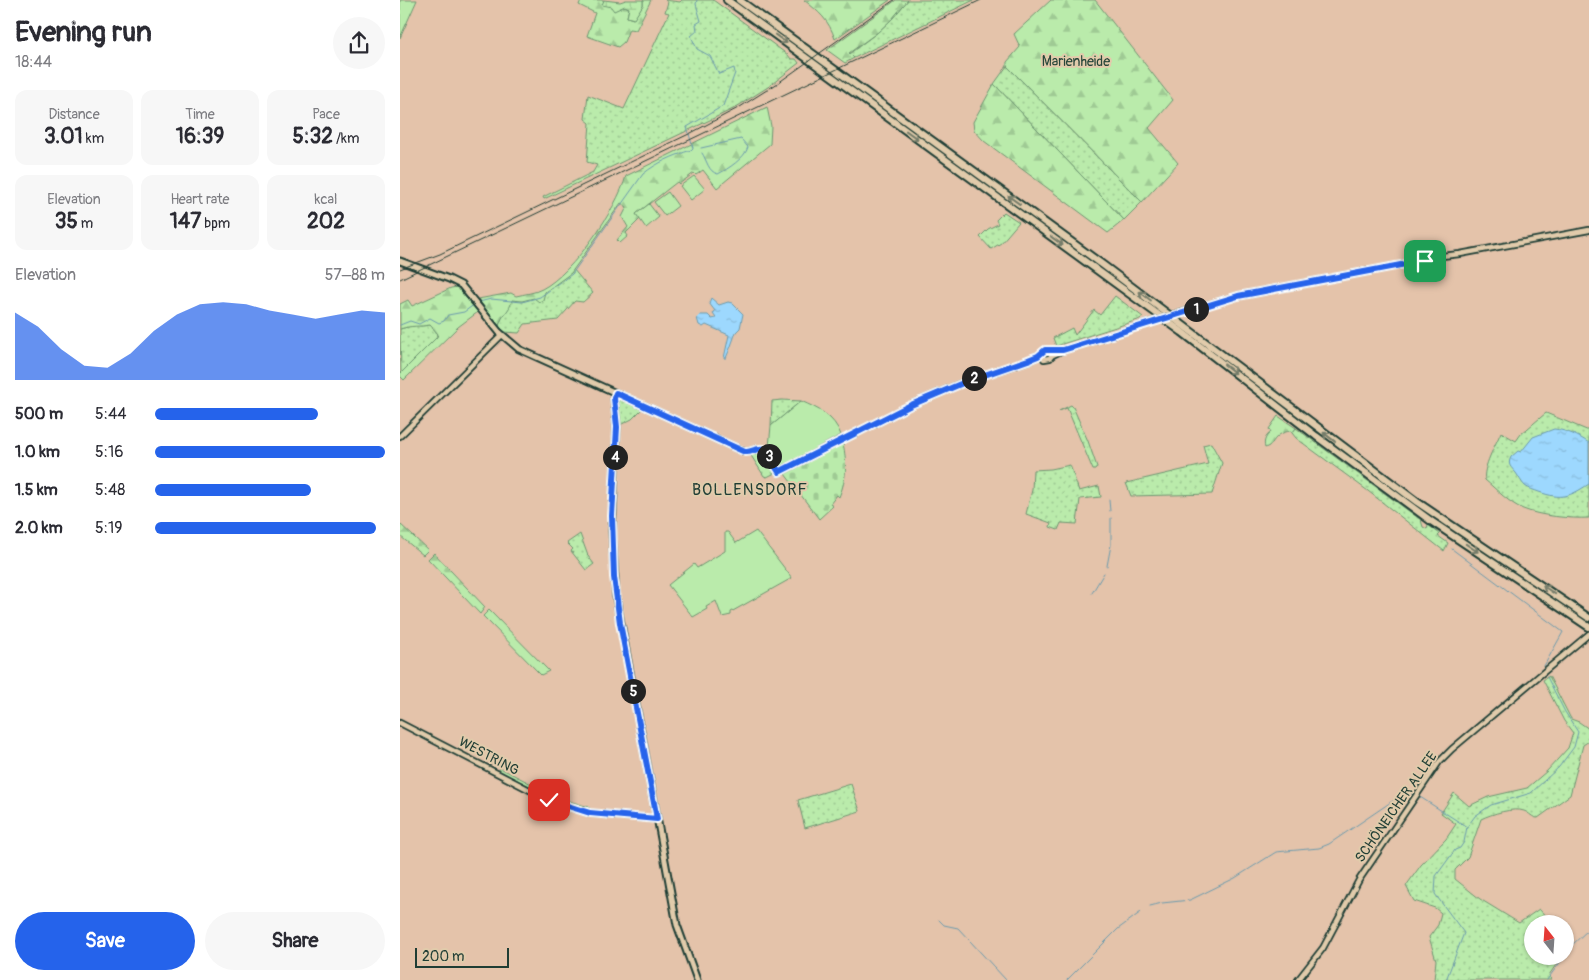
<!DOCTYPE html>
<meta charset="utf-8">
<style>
body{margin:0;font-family:Pangolin,sans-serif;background:#f7f7f7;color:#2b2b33;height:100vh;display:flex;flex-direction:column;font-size:19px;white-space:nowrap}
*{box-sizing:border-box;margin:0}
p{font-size:16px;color:#7c7c81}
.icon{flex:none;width:28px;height:28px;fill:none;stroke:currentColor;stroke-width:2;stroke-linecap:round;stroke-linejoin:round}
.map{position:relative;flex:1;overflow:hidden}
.side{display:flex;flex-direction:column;background:#fff;width:400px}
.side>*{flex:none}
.needle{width:32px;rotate:343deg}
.tools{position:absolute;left:1124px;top:915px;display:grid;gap:10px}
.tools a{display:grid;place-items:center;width:50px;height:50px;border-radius:50%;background:#fff;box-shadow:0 1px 4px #0004;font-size:25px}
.scale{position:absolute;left:15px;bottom:12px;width:94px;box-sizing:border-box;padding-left:5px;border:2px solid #1f3d34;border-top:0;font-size:14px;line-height:18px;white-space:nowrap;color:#1f3d34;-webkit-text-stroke:4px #e1cbab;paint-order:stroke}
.pin{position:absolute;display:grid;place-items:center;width:42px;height:42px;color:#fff;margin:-21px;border-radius:10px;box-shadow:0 2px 8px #0006}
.km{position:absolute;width:25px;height:25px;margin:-12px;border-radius:50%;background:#222;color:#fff;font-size:14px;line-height:25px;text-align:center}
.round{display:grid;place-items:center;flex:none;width:52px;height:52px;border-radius:26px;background:#f7f7f7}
.head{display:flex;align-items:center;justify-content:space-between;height:85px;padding:0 15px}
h1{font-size:28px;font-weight:700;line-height:38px}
.metrics{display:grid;grid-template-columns:repeat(3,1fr);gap:8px;height:85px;padding:5px 15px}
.metrics div{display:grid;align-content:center;border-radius:12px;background:#f7f7f7;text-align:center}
.metrics b{font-size:21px;font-weight:700}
.metrics small{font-size:14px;font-weight:400}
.metrics p{font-size:14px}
.chart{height:140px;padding:10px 15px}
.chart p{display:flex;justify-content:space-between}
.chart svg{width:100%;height:90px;margin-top:5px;fill:#2563eb;opacity:.7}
.action{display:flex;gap:10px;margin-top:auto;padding:10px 15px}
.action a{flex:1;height:58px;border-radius:30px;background:#2563eb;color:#fff;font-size:20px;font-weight:700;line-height:58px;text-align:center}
.action a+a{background:#f7f7f7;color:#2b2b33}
ul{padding:0 15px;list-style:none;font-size:16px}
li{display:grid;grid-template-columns:80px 60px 1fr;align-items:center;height:38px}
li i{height:12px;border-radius:6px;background:#2563eb}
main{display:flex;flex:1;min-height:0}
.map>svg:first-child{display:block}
</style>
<main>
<section class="side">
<div class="head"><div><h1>Evening run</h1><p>18:44</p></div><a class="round"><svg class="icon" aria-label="share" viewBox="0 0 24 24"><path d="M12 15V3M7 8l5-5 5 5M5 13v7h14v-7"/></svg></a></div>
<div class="metrics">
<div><p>Distance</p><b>3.01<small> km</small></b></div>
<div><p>Time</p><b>16:39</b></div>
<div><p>Pace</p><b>5:32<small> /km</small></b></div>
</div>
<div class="metrics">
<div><p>Elevation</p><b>35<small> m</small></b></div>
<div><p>Heart rate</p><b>147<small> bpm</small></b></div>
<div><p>kcal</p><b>202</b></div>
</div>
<div class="chart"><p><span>Elevation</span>57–88 m</p>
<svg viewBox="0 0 160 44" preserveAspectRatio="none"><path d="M0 44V11L10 18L20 29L30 37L40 38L50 31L60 20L70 12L80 7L90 6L100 7L110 10L120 12L130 14L140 12L150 10L160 11V44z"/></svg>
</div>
<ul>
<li><b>500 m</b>5:44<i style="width:71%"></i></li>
<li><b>1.0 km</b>5:16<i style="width:100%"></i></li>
<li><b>1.5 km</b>5:48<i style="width:68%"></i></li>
<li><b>2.0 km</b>5:19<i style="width:96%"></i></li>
</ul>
<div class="action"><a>Save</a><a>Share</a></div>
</section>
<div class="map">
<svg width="1189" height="980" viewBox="0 0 1189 980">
<defs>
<pattern id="green-dots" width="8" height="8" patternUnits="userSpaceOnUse" patternTransform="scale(1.25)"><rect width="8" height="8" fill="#baebab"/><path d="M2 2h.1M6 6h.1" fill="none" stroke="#9fca94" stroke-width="1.8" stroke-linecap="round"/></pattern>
<pattern id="forest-firs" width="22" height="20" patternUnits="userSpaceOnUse" patternTransform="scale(1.25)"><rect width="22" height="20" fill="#baebab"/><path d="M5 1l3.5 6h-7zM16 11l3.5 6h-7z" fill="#9fca94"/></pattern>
<pattern id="wetland-marsh" width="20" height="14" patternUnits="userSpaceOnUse" patternTransform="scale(1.25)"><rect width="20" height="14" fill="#baebab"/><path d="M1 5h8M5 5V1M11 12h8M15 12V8" fill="none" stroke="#9fca94"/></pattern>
<pattern id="cemetery-stones" width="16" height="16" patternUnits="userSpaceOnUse" patternTransform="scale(1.25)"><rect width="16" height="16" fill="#baebab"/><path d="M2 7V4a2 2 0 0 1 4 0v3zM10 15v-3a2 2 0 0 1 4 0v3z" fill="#9fca94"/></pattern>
<pattern id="water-ripples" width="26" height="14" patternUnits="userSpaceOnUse" patternTransform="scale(1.25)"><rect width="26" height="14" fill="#9dd8fe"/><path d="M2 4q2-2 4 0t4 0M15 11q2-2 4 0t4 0" fill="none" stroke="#87bada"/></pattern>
</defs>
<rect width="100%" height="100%" fill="#e4c3aa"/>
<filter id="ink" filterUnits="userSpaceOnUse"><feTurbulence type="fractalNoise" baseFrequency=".02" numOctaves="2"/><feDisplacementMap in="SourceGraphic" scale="10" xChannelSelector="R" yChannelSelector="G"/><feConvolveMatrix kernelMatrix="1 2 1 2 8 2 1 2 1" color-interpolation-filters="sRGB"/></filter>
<g filter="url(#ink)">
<g fill="url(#green-dots)" stroke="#6c9470">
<path d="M 265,0 L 280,2 L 282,0 L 313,0 L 388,55 L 391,59 L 396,59 L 399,63 L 368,87 L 333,109 L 144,199 L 143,197 L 193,172 L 197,165 L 187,162 L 190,123 L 185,119 L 188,95 L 224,109 L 269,13 L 265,12 L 268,2 Z"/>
<path d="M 508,0 L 574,0 L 454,58 L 449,54 L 478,32 L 492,19 Z"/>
<path d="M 607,66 L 742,202 L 724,220 L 594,84 Z"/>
<path d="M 604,212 L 619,222 L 601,243 L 591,249 L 580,237 L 588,229 L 598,224 L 596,220 Z"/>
<path d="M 173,269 L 193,293 L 183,302 L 175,301 L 158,320 L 125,324 L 119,333 L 105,332 L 99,326 C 101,316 108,310 112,300 C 131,302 143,293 158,282 C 164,278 169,275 173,269 Z"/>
<path d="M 715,296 L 743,317 L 738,320 L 656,346 L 653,338 L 672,328 L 675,335 L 694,310 L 700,315 Z"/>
<path d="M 15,325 L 21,326 L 30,325 L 36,331 L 37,337 L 1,373 L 0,329 Z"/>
<path d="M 220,399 L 242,409 L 232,419 L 220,425 L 217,400 Z"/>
<path d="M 382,400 L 401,401 L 371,426 L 372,401 Z"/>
<path d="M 671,405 L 673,407 L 688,441 L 697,467 L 695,470 L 693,470 L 667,408 L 659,411 Z"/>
<path d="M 1146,413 L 1189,431 L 1189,518 C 1171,519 1140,516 1123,509 C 1109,503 1097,490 1085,480 C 1082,468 1096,444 1101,432 L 1116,441 L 1121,434 Z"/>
<path d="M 896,428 L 1021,520 L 1023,527 L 1027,529 L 1028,525 L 1040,534 L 1038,536 L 1048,543 L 1044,551 L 968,491 L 896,438 L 892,433 Z"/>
<path d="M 811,443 L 822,463 L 812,494 L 731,496 L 726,483 L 808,464 L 803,445 Z"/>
<path d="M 361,450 L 375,470 L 375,473 L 367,477 L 364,476 L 350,454 Z"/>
<path d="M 670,465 L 679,491 L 699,486 L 701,497 L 680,499 L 677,524 L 661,523 L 658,530 L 650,527 L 651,523 L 626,514 L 632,490 L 633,470 L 651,469 Z"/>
<path d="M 180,534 L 188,556 L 194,564 L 186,570 L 171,551 L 173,549 L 167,543 Z"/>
<path d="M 1149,676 L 1171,719 L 1179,722 L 1189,729 L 1189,741 L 1183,745 L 1170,795 L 1138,818 C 1132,818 1130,813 1124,811 C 1114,807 1091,814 1081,819 L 1068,857 L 1055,870 L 1055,879 L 1080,899 L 1119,923 L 1139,909 L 1153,924 L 1132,924 L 1132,956 L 1162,956 L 1149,975 L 1151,980 L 1034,980 L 1036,960 L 1029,937 L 1038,925 L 1041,913 L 1035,908 L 1014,901 L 1006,886 L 1021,865 L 1046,839 L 1056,824 L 1041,813 L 1054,793 L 1069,806 L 1088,797 L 1127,788 L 1147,771 L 1168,748 L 1173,733 L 1164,721 L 1143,680 Z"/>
<path d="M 100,768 L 159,798 L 189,807 L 189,811 L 158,802 L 98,772 Z"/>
<path d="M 451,784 L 460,811 L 405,828 L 398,800 Z"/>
</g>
<g fill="url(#forest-firs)" stroke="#6c9470">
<path d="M 181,0 L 204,0 L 203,5 L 219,7 L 225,6 L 229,8 L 227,17 L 233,19 L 243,5 L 243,0 L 251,0 L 236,30 L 229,29 L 224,42 L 218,47 L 187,36 L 195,13 L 179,5 Z"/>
<path d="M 404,0 L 490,0 L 435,39 C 429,20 419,12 404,0 Z"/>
<path d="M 496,0 L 508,0 L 492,19 L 478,32 L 449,53 L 454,58 L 445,63 L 427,50 Z"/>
<path d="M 651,0 L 695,0 L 773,100 L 749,128 L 778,163 L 742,202 L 607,66 L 607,62 L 620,47 L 614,34 Z"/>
<path d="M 594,84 L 724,220 L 708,233 L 584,141 L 574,130 L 573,122 Z"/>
<path d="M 367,107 L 371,126 L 370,144 L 317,188 L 303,170 L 296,175 L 294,173 L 279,184 L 277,182 L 236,214 L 240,219 L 226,233 L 228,236 L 220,243 L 217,240 L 228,227 L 222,217 L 227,207 L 221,203 L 171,273 L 145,292 L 143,300 L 139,302 L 134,298 L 122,301 L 112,300 C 110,312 102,313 99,326 L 78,299 L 111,293 L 116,296 C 124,294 135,293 142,289 C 173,273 217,209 226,176 Z"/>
<path d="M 57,287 L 78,312 L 58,327 L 4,380 L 0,376 L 0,372 L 1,373 L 37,337 L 38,334 L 30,325 C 19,327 12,325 0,329 L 0,304 L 8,300 L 12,306 L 51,288 Z"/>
<path d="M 878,416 L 896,428 L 892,433 L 891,431 C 881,432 876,436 871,445 L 865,448 C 863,441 866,436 871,432 L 869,429 Z"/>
<path d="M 0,524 L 28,550 L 23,555 L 0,536 Z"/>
<path d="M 34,553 L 85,607 L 80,614 L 28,559 Z"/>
<path d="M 89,610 L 149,671 L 141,675 L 83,616 Z"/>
</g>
<path fill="url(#wetland-marsh)" stroke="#6c9470" d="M 204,0 L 220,2 L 226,0 L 243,0 L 243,5 L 234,19 L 227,17 L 229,8 L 225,6 L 214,11 L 211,7 L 202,5 Z"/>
<path fill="url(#cemetery-stones)" stroke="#6c9470" d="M 443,443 C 447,463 447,478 439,497 L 437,495 L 430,504 L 433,506 L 419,519 L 385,474 Z"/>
<g fill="#baebab" stroke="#6c9470">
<path d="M 0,0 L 17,0 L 0,38 Z"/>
<path d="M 294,176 L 305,189 L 291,200 L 280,186 Z"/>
<path d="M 268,192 L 278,206 L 265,216 L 254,202 Z"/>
<path d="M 249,204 L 259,217 L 246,228 L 236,214 Z"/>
<path d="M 401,401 C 419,409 434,416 441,435 L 381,467 L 369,447 L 371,426 Z"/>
<path d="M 356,531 L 392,578 L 331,612 L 331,615 L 322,617 L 316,601 L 306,607 L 307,609 L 293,617 L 268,585 L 294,564 L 297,568 L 325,551 L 325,532 L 328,532 L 336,543 Z"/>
</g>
<g fill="url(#water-ripples)" stroke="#6b9aad">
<path d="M 311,298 L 319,305 L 328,302 L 332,303 L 343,314 L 340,328 L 336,332 L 331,346 L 326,358 L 324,358 L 329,335 L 306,325 L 303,327 L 299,325 L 297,318 L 300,315 L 308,315 L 312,319 L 316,318 L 313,314 L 315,311 L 309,303 Z"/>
<path d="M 1154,429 C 1166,430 1179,436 1189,443 L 1189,484 C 1169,497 1162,500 1139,492 C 1134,490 1129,489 1125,486 C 1121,482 1119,477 1116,473 C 1111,467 1107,465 1111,457 L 1118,451 L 1121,452 L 1133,437 Z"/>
</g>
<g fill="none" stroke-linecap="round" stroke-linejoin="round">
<g stroke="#6b9aad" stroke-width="1">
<path d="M 301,148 L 341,139 L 348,147 C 345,158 328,169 318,174 C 308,172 307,160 302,153"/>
<path d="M 79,302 L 91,299 L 122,302 L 140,297 L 172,274 L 243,174 C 258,162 273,156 291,150 L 293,148 L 287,127 L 323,106 L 335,73 L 334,68 L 319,74 L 310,56 L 297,49 L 291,36 L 297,31 L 296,24 L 301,21 L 296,4 L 297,0"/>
<path d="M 0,325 L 10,321 L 19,324 L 30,318 L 39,323 L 44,321 L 48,315 L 64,312 L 75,304"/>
<path d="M 709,500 L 710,511"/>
<path d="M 1052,549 L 1163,632 L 1144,666"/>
<path d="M 707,566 L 711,545 L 711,518"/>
<path d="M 692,593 L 704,573"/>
<path d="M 1020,797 L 1067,827"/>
<path d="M 750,906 L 762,903 L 790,900 L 835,878 L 876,852 L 919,848 L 929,844 L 991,802 L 1013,793"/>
<path d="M 539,920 L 544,925 L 558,928 L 606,980"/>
<path d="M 1165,956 L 1172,945 L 1189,929"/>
<path d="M 667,980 L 718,929 L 741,912"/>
<path d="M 1046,980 L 1064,933 L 1035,894 L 1036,876 L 1055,850 L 1060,848 L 1064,842 L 1067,827 L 1075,816 L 1091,805 L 1131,793 L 1159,767 L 1174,747 L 1178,732 L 1165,712 L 1147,677"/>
<path d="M 1147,980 L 1164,957"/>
</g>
<defs>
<g id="tertiary">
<circle cx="1027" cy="256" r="5.5"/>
<path d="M 1033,257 L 1060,254 L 1189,230"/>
<path d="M 787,311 L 838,296 L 1006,264 L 1022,259"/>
<path d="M 650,351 L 652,355 L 650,358 L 644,359 L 642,355 L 645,350 L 659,350"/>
<path d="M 651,356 L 663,350 L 749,323"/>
<path d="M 216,393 L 345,452 C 352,453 356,447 363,449 L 379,472 L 511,405 L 569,380 L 629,360 L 642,354"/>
<path d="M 0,436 L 102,335"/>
<path d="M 0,723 L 149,800 L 190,813 L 257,819"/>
<path d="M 898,980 L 923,948 L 959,880 L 1039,762 L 1052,749 L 1189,634"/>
</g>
<path id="secondary" d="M 0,261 L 49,279 L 61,285 L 99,332 L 119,349 L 216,393 L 214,398 L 217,427 L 212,531 L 216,597 L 277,925 L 297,980"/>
<g id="motorway">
<path d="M 327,0 L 782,332 L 916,436 L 1031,521 L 1189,627"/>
<path d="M 339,0 L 703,265 L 1017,502 L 1189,618"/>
</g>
</defs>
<use href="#tertiary" stroke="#1f3d34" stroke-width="8"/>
<use href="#secondary" stroke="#1f3d34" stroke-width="9"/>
<use href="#motorway" stroke="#1f3d34" stroke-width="10"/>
<use href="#tertiary" stroke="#e1cbab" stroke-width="4.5"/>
<use href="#secondary" stroke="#e1cbab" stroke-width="5"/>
<use href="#motorway" stroke="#e1cbab" stroke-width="6"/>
<path stroke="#1f3d34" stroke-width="1" d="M 0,269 L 40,254 L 291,133 L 340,107 L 378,83 L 494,0"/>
<path stroke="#1f3d34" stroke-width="1" d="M 0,279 L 581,0"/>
<defs>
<path id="tertiary-bridge" d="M 749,323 L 787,311"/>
</defs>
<use href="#tertiary-bridge" stroke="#1f3d34" stroke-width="8" stroke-linecap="butt"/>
<use href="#tertiary-bridge" stroke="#e1cbab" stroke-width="4.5"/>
</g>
<defs><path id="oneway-shaft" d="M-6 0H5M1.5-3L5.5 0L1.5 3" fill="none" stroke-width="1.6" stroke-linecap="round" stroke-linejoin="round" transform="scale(1.25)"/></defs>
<g stroke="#767d6a">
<use href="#oneway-shaft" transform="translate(381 39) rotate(36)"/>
<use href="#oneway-shaft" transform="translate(512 135) rotate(36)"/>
<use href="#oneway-shaft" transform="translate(614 200) rotate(-144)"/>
<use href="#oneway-shaft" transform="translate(657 241) rotate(36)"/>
<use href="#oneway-shaft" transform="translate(745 296) rotate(-143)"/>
<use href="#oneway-shaft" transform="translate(830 369) rotate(38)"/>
<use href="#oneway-shaft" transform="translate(929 437) rotate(-142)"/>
<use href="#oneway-shaft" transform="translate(1072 548) rotate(34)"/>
<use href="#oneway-shaft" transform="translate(1149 590) rotate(-146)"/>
</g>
</g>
<g fill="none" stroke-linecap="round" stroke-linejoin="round" filter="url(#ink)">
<defs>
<path id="route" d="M 149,800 L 190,813 L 257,819 L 220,623 L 214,577 L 212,516 L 217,427 L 214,398 L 216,393 L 345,452 C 352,453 356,447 364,449 L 379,472 L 511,405 L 570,380 L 628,360 L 638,356 L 645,350 L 663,350 L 838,296 L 1006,264 L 1022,259 L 1025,261"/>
</defs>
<use href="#route" stroke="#fff" stroke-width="10"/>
<use href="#route" stroke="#2563eb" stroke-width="6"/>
</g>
<g text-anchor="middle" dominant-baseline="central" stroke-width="4" stroke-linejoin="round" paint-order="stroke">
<g font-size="14" fill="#27463a" stroke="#e1cbab">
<text x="676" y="61">Marienheide</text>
</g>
<g font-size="14" fill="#1f3d34" stroke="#e1cbab">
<text transform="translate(89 756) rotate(28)">WESTRING</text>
<text transform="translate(996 807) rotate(-55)">SCHÖNEICHER ALLEE</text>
</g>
<g font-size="16" letter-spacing="1" fill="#1f3d34" stroke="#e1cbab">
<text x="350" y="490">BOLLENSDORF</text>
</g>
</g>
</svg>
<div class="tools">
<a><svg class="needle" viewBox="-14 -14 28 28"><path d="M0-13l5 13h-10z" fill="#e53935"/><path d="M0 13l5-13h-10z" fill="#7c7c81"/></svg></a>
</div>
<div class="scale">200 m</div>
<div class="pin" style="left:1025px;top:261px;background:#1e9e55"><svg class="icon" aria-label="arrive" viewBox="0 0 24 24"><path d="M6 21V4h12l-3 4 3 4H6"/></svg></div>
<div class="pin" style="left:149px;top:800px;background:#d93025"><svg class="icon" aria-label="check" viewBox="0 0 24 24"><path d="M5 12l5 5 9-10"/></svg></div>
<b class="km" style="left:796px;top:309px">1</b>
<b class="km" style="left:574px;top:378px">2</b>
<b class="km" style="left:369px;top:456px">3</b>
<b class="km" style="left:215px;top:457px">4</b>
<b class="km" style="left:233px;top:691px">5</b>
</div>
</main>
